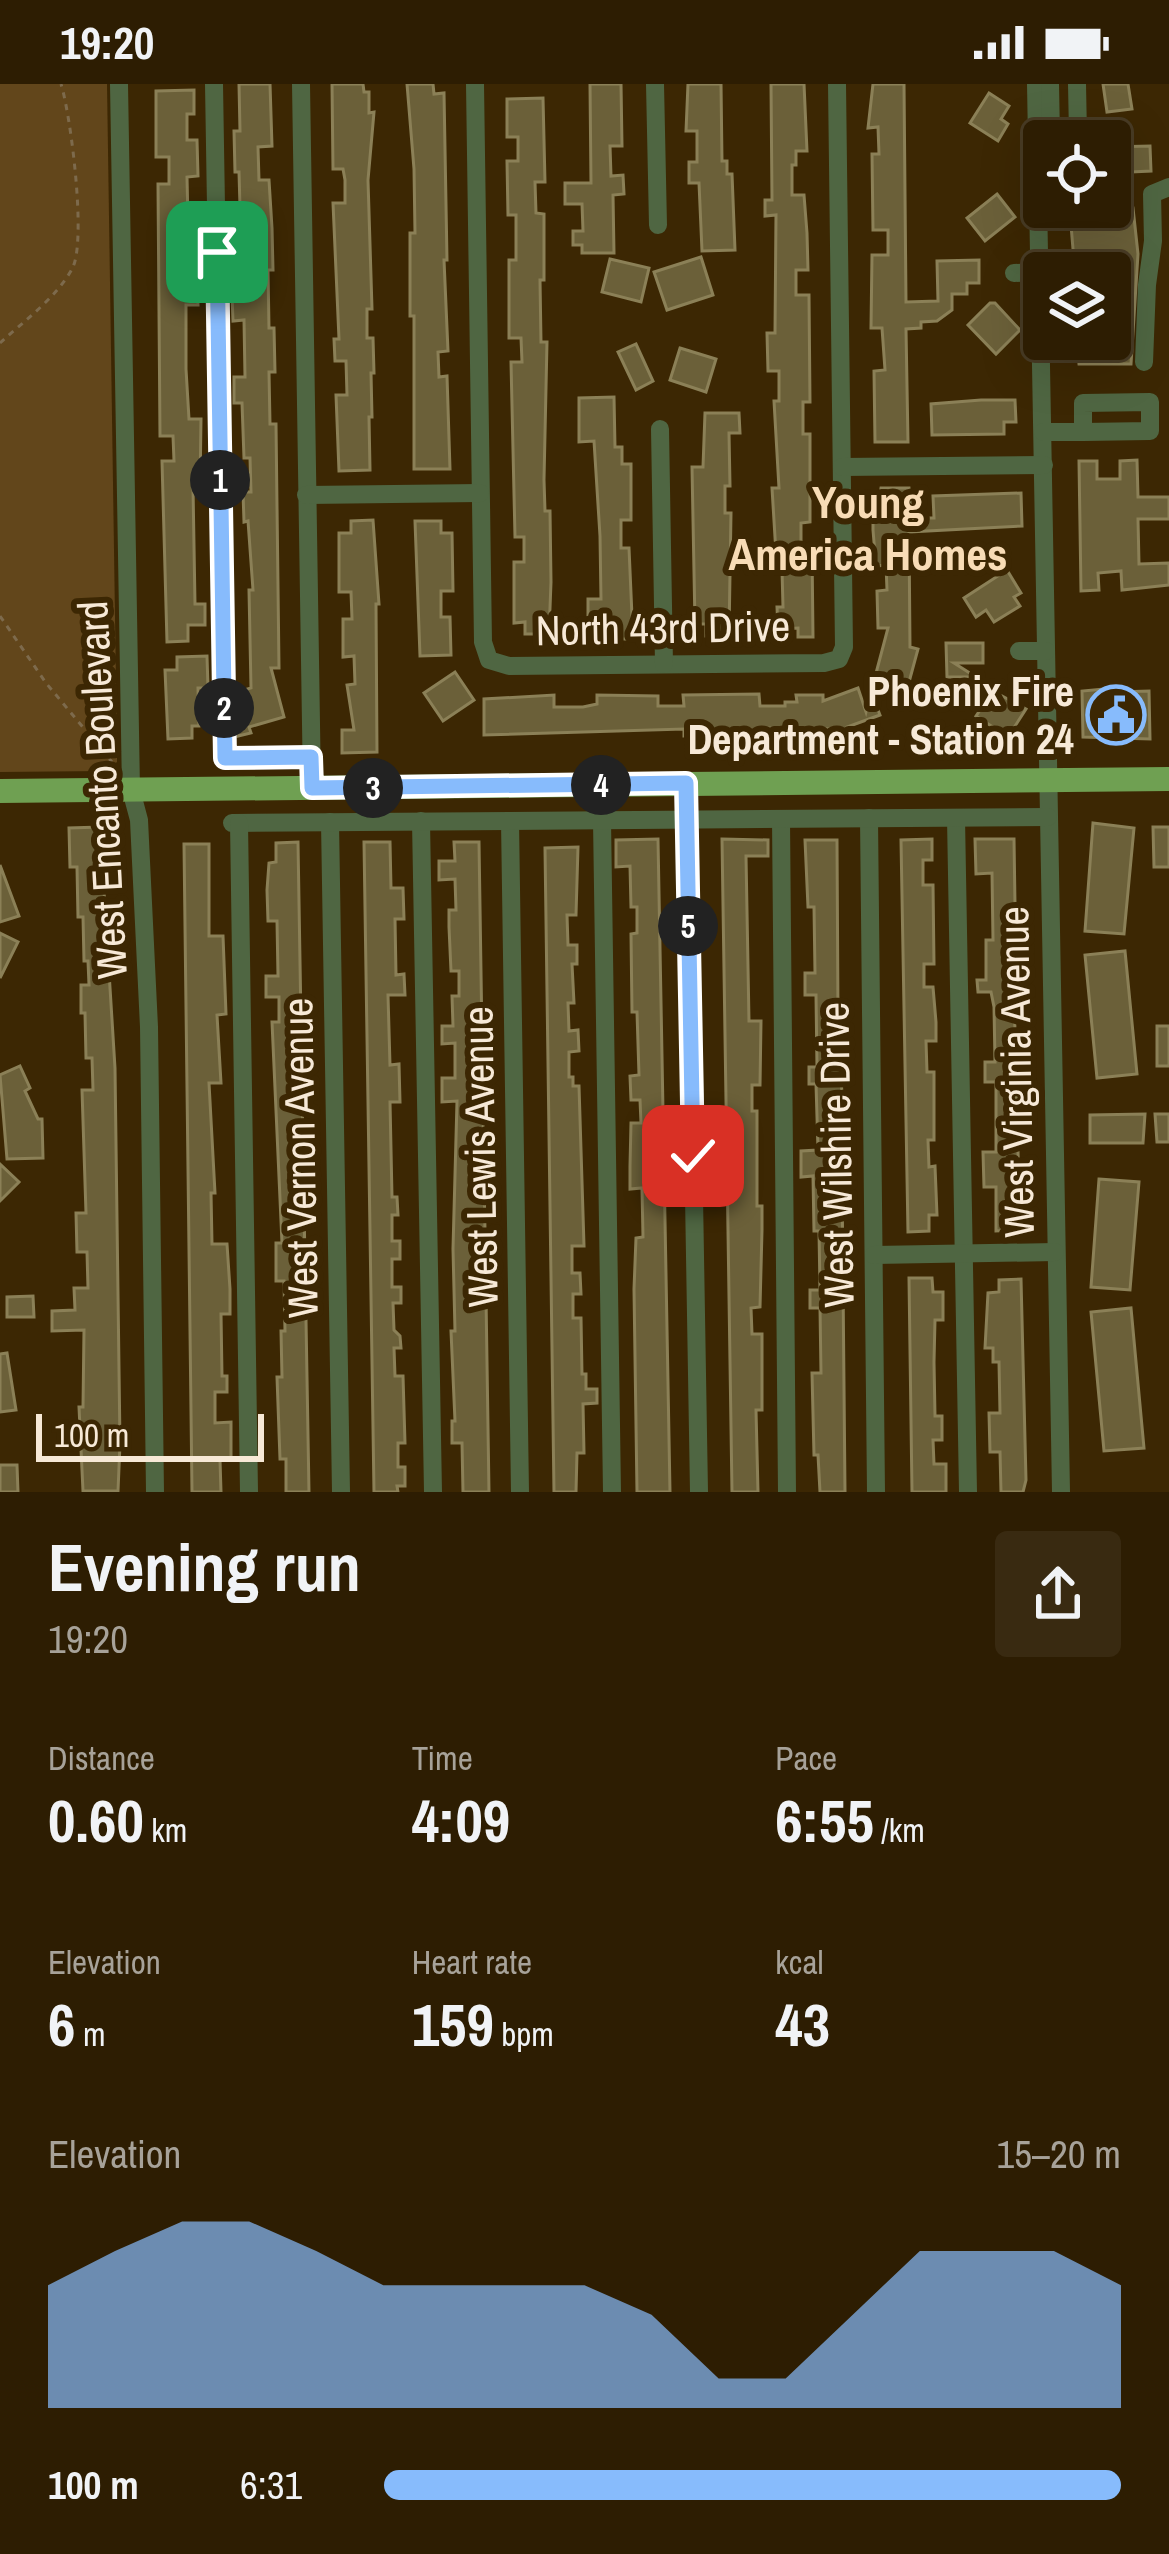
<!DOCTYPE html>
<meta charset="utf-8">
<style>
body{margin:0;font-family:"Archivo Narrow",sans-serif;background:#392a11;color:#f1f3f6;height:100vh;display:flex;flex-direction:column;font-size:45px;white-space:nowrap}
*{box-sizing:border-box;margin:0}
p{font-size:39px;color:#a7a299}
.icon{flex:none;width:66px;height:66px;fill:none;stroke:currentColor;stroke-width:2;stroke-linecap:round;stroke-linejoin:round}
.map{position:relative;height:1408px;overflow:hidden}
.details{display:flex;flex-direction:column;background:#2d1d02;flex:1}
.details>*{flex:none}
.buttons{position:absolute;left:1023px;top:36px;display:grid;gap:24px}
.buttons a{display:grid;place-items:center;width:108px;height:108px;border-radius:12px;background:#2d1d02;box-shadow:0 12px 48px #0002,0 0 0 3px #483b24;font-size:60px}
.scale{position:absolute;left:36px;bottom:30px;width:228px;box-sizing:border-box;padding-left:12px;border:6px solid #f7e9d7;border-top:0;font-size:33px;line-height:42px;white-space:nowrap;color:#f7e9d7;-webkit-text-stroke:9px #3c2703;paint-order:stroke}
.pin{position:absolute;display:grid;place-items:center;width:102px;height:102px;color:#fff;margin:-51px;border-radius:24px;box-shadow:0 6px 18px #0006}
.km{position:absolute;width:60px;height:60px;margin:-30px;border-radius:50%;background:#222;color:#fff;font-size:33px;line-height:60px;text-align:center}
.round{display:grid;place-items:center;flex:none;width:126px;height:126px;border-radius:12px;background:#392a11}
.overview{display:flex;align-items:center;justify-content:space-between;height:204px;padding:0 48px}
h1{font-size:66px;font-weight:800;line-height:90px}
.stats{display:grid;grid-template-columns:repeat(3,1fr);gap:18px;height:204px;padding:12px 48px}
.stats div{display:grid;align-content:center}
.stats b{font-size:60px;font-weight:800}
.stats small{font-size:33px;font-weight:400}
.stats p{font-size:33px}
.chart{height:336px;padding:24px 48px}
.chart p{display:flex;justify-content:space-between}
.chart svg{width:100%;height:216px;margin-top:12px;fill:#87bbfc;opacity:.7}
ul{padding:0 48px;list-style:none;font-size:39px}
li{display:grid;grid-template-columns:192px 144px 1fr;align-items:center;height:90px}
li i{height:30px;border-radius:15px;background:#87bbfc}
.status{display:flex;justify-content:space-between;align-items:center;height:84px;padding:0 60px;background:#2d1d02;direction:ltr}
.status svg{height:33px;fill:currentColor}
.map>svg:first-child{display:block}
</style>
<div class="status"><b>19:20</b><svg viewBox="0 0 49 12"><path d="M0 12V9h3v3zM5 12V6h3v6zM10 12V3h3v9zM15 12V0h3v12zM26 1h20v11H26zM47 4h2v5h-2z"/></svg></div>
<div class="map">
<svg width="1169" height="1408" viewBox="0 0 1169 1408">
<rect width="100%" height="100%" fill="#3c2703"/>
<path fill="#62461b" d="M 0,0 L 107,0 L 117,666 L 117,678 L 105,687 L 0,688 Z"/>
<g fill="#6b6039" stroke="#8b8057" stroke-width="3">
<path d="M 239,0 L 270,0 L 272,62 L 258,63 L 259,96 L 269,96 L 272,144 L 273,186 L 268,186 L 269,244 L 274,244 L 275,288 L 269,288 L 270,340 L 276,340 L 279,584 L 271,584 L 284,633 L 249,643 L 251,649 L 238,652 L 237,608 L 251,604 L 249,506 L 253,506 L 248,437 L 244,438 L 243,408 L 251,408 L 250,374 L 244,374 L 242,319 L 234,319 L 234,293 L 245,293 L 244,236 L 233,237 L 232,211 L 240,211 L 242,194 L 239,88 L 235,88 L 234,47 L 240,47 Z"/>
<path d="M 332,0 L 363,0 L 364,8 L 369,8 L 369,29 L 374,28 L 368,96 L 372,225 L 367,225 L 367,254 L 373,254 L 374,289 L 371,289 L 372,333 L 369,333 L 370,386 L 339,387 L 336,311 L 347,311 L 346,277 L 335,277 L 334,255 L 339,255 L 333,119 L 345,119 L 345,96 L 343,85 L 333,85 Z"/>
<path d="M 407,0 L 433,0 L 434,10 L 444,9 L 447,176 L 444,176 L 448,267 L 438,268 L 439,293 L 447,292 L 450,385 L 414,385 L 414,232 L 410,232 L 410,149 L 415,149 L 414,85 Z"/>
<path d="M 590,0 L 621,0 L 622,62 L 610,62 L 611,92 L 623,91 L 624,110 L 613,111 L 614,169 L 582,169 L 582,161 L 573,161 L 573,147 L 583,147 L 582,120 L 565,120 L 565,99 L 591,99 Z"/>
<path d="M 688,0 L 721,0 L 722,77 L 727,77 L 727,90 L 732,90 L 735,166 L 702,167 L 699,99 L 689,99 L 689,78 L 697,78 L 697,47 L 686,47 Z"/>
<path d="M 771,0 L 804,0 L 807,67 L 796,67 L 796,81 L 792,81 L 792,111 L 804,111 L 807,149 L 808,186 L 796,186 L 796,211 L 809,211 L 810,318 L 803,318 L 803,350 L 810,350 L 810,438 L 801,439 L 801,466 L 812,466 L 813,553 L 798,553 L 798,544 L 778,545 L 777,523 L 783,523 L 782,486 L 777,486 L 772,404 L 779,404 L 774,317 L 779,317 L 779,287 L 768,287 L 767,249 L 775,249 L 776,131 L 765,132 L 765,116 L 772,116 Z"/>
<path d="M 873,0 L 904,0 L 906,218 L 938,217 L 937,177 L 979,176 L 979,199 L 967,199 L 967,210 L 952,210 L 952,226 L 937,237 L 921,238 L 921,244 L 906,245 L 908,358 L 875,358 L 874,287 L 885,286 L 882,244 L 871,244 L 872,171 L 888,171 L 888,146 L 873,146 L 872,70 L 879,70 L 878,43 L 868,44 Z"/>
<path d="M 1103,0 L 1128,0 L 1132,25 L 1107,28 Z"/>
<path d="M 194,6 L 194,30 L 187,30 L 187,56 L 197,56 L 198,92 L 187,93 L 188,137 L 180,137 L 181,191 L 185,191 L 185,200 L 197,200 L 198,221 L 186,221 L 186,285 L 189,335 L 201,335 L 200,403 L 193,403 L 195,520 L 205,520 L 205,541 L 188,541 L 188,557 L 167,558 L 162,377 L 174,377 L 173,352 L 160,352 L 158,100 L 169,100 L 169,73 L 156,73 L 156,7 Z"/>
<path d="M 989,9 L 1009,22 L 1001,35 L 1008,40 L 998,57 L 970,39 Z"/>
<path d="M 543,14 L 545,98 L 535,98 L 536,129 L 544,130 L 544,196 L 540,196 L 541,258 L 547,258 L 544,396 L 545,427 L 550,427 L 551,498 L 549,550 L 525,550 L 525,538 L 514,539 L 514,478 L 524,478 L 524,453 L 515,453 L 511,278 L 522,278 L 521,254 L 509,254 L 509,176 L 516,176 L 516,131 L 508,131 L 507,77 L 518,77 L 518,53 L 507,53 L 507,15 Z"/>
<path d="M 1150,62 L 1151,87 L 1110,89 L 1110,63 Z"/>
<path d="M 997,110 L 1015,133 L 985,157 L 967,134 Z"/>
<path d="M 1133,124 L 1138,170 L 1131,280 L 1079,280 L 1077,255 L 1110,255 L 1110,189 L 1075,189 L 1070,129 L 1073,125 Z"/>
<path d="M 701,173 L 713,211 L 667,226 L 654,188 Z"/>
<path d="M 610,175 L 649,184 L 641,218 L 602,208 Z"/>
<path d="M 990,219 L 995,219 L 1020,246 L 996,270 L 968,241 Z"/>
<path d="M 636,260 L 653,297 L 636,306 L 618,268 Z"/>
<path d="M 680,264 L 716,275 L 706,308 L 670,296 Z"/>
<path d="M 614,313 L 615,363 L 622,363 L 622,380 L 631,380 L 631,436 L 621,436 L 621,464 L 629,464 L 633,555 L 588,555 L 588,515 L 601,515 L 600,452 L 594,357 L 579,358 L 579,314 Z"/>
<path d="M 981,316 L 1015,316 L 1016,338 L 1004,338 L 1004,350 L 932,351 L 931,320 Z"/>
<path d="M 705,329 L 739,329 L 740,349 L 729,349 L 730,402 L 725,402 L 725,429 L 731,429 L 729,551 L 706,552 L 706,540 L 695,540 L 692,383 L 703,383 Z"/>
<path d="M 1137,376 L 1138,413 L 1169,413 L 1169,435 L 1138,435 L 1139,480 L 1169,479 L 1169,501 L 1122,506 L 1121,487 L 1098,489 L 1099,506 L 1081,507 L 1079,377 L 1097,377 L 1097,395 L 1120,395 L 1120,377 Z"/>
<path d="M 881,404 L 909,404 L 911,434 L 934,434 L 933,412 L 1021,409 L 1022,442 L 909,448 L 910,563 L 918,565 L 908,602 L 875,593 L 888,544 L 878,544 L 877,507 L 887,506 L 886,481 L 876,482 L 873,446 L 873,425 L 878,425 Z"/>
<path d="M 373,436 L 379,520 L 376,520 L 377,668 L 342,669 L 342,646 L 354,646 L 347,601 L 355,600 L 354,572 L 343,573 L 343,535 L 352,535 L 351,508 L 339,508 L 339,449 L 351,449 L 351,437 Z"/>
<path d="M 415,437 L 441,437 L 441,449 L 452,449 L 453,507 L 441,507 L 441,533 L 450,533 L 451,571 L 420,572 Z"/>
<path d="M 1007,486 L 1021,509 L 1014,513 L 1020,522 L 994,538 L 986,526 L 976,533 L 964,514 Z"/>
<path d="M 946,559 L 983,559 L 983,579 L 954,579 L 976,593 L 947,593 Z"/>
<path d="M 207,572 L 208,604 L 198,604 L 199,642 L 192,642 L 192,654 L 168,655 L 165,586 L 177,586 L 177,573 Z"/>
<path d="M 455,588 L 474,616 L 443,637 L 424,609 Z"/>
<path d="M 858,604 L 866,628 L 871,608 L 880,631 L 847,643 L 847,671 L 833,671 L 832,645 L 762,644 L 762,651 L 684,652 L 684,645 L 484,651 L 484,615 L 554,611 L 554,623 L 583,623 L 597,620 L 597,611 L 658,612 L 658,622 L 684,622 L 683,611 L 759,610 L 760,622 L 785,622 L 785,618 L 797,618 L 796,611 L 823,611 L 823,617 Z"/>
<path d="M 1116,604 L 1116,608 L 1149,607 L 1150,655 L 1083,653 L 1082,607 Z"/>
<path d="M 993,607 L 1026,625 L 1008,653 L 976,632 Z"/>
<path d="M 1093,739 L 1134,744 L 1124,850 L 1085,847 Z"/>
<path d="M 100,743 L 115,984 L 120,1360 L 118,1407 L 83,1407 L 79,1323 L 83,1323 L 84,1246 L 52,1247 L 52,1227 L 75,1226 L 74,1204 L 88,1204 L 87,1168 L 77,1168 L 76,1129 L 86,1129 L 82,1006 L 93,1006 L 92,974 L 86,974 L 85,929 L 81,929 L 81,901 L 89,901 L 88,877 L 84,877 L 83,833 L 78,833 L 77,783 L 70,783 L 69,744 Z"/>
<path d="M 1153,743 L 1169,743 L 1169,783 L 1154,783 Z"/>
<path d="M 658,755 L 670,1408 L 637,1408 L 634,1205 L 636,1154 L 643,1153 L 642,1104 L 630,1105 L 630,1082 L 631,1039 L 641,1039 L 640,1016 L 631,1016 L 630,992 L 639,991 L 637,928 L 632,928 L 631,850 L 637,849 L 637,823 L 631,823 L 630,782 L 616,783 L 616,756 Z"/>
<path d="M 722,755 L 768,756 L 768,772 L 746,772 L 749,937 L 761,937 L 760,1001 L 752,1001 L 752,1027 L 757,1027 L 757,1122 L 762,1122 L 762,1146 L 760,1223 L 751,1224 L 752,1250 L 762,1250 L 762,1326 L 756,1326 L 758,1408 L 732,1408 Z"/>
<path d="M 932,755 L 932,776 L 923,776 L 923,801 L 933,801 L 934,880 L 924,880 L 924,903 L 933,903 L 936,938 L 936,957 L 926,957 L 927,988 L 934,988 L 934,1056 L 928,1056 L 929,1083 L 935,1082 L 937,1131 L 929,1131 L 929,1147 L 908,1148 L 901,756 Z"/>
<path d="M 975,755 L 1014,755 L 1016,887 L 1022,887 L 1022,908 L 1014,908 L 1020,1146 L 996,1147 L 996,1103 L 984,1103 L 983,1068 L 996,1068 L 996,998 L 985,998 L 985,978 L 995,978 L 994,923 L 991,908 L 978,908 L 977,896 L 986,896 L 986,856 L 993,856 L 992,789 L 976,790 Z"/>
<path d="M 805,756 L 837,756 L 838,931 L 846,1092 L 842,1092 L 845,1408 L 820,1408 L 818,1371 L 814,1371 L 812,1289 L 821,1289 L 820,1224 L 810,1224 L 810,1206 L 820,1206 L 819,1147 L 814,1147 L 813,1092 L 801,1093 L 801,1067 L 818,1066 L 816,1000 L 809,1000 L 809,983 L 817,983 L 816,911 L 805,911 L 805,889 L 815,889 L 814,823 L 808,823 Z"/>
<path d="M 298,758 L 301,937 L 313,937 L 313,948 L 301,949 L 309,1408 L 286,1408 L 286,1375 L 280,1375 L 277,1293 L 282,1293 L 281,1247 L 285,1247 L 284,1197 L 276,1197 L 276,1159 L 282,1159 L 272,938 L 279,938 L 279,913 L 266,913 L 266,892 L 278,892 L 277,837 L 268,837 L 267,806 L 269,779 L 276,778 L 276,759 Z"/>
<path d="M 364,758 L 390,758 L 391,804 L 403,804 L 404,835 L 395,835 L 396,891 L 404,890 L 405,911 L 388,911 L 390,981 L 399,980 L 400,1018 L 390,1018 L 392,1113 L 397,1113 L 398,1131 L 392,1131 L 392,1157 L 400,1157 L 400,1175 L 392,1175 L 392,1203 L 401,1203 L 401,1219 L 393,1219 L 394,1246 L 400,1252 L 401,1264 L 394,1264 L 395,1292 L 403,1292 L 405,1359 L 398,1359 L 398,1383 L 405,1383 L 405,1402 L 397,1402 L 398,1408 L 374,1408 Z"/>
<path d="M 454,758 L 479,758 L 489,1408 L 463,1408 L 462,1359 L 452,1359 L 452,1337 L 455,1337 L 451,1247 L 455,1247 L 453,1165 L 457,1017 L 442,1018 L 442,994 L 455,994 L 455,959 L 442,960 L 442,942 L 453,942 L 452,912 L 459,912 L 459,887 L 451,887 L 449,843 L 449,826 L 456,826 L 455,795 L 439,796 L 439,777 L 455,777 Z"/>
<path d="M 184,760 L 209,760 L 209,852 L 223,852 L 226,930 L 217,931 L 221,999 L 209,999 L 215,1109 L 211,1109 L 212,1160 L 227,1160 L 230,1205 L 230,1230 L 221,1230 L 222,1292 L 227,1292 L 227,1308 L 215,1308 L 215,1339 L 231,1338 L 231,1375 L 220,1376 L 221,1408 L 192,1408 Z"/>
<path d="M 578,763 L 576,831 L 567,831 L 568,861 L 577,861 L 577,880 L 572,880 L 574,919 L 568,919 L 569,947 L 578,946 L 579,967 L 569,968 L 569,993 L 573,993 L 573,1002 L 579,1002 L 584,1162 L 572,1162 L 572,1189 L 580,1189 L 581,1210 L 573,1210 L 573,1234 L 581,1234 L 582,1290 L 586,1290 L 586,1305 L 597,1305 L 597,1319 L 583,1320 L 584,1369 L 577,1369 L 576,1408 L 554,1408 L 545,764 Z"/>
<path d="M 0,781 L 19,832 L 0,838 Z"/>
<path d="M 0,849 L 18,858 L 0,894 Z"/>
<path d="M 1125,867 L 1137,990 L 1097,994 L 1085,871 Z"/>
<rect x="1157" y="942" width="12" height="40"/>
<path d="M 20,982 L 30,1004 L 25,1007 L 38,1035 L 42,1035 L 43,1074 L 7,1075 L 0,991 Z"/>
<path d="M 1145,1030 L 1143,1059 L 1090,1059 L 1090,1031 Z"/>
<path d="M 1155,1030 L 1169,1030 L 1169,1058 L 1157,1058 Z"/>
<path d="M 0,1080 L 19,1098 L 0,1117 Z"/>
<path d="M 1099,1095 L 1139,1098 L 1130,1206 L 1091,1203 Z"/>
<path d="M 909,1194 L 932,1194 L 933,1208 L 943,1208 L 943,1236 L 935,1236 L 934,1278 L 935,1332 L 942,1332 L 942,1356 L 933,1356 L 934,1380 L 946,1380 L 946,1408 L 912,1408 Z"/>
<path d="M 1021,1195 L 1026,1396 L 1023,1408 L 1001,1408 L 1000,1368 L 990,1368 L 989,1329 L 1000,1329 L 999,1278 L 993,1278 L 993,1264 L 985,1264 L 988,1209 L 999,1208 L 999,1196 Z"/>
<path d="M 33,1212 L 34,1233 L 7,1233 L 7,1213 Z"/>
<path d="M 1131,1224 L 1144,1364 L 1104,1367 L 1091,1228 Z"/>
<path d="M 7,1269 L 16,1326 L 0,1328 L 0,1270 Z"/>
<path d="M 0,1381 L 17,1381 L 18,1408 L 0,1408 Z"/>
</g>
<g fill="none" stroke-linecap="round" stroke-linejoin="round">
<g stroke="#7d6a4c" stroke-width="3" stroke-dasharray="6 6" stroke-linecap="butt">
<path d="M 0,259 C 24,237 56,214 72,185 C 87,159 71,32 61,0"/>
<path d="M 0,532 L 46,599 L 112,678"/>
</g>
<g stroke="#4f6642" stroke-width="18">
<path d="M 119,0 L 131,706 L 139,736 L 149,943 L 155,1408"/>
<path d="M 214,0 L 225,673 L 311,673"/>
<path d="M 301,0 L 312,704"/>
<path d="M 475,0 L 483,558 L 489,576 L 509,582 L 824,579 L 839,575 L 844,563 L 837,0"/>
<path d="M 655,0 L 658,141"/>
<path d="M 1036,0 L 1061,1408"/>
<path d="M 1050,0 L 1051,51"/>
<path d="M 1037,52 L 1078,50 L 1077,0"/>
<path d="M 1014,189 L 1040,188"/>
<path d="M 1144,278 L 1147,201 L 1153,157 L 1152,110 L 1169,103"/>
<path d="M 660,345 L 664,580"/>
<path d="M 1043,348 L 1083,348 L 1083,319 L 1150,318 L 1150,347 L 1083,348"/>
<path d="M 842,383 L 1044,381"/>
<path d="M 306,411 L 480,409"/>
<path d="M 1019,567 L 1046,567"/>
<path d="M 687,699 L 699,1408"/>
<path d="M 869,734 L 876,1408"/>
<path d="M 956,734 L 968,1408"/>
<path d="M 781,735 L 787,1408"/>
<path d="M 602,736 L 612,1408"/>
<path d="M 421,737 L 433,1408"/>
<path d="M 510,737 L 520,1408"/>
<path d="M 330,738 L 341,1408"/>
<path d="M 232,739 L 1048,733"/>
<path d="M 239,739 L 249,1408"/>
<path d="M 874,1171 L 1055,1168"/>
</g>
<path stroke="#6fa052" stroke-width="24" d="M 0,707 L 1169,695"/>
</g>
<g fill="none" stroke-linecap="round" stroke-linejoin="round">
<defs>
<path id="route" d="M 217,168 L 225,674 L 311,673 L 312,704 L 686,699 L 693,1072"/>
</defs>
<use href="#route" stroke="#fff" stroke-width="24"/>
<use href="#route" stroke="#87bbfc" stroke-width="15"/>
</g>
<defs>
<symbol id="civic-ring" viewBox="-11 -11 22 22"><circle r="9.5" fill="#3c2703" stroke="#87bbfc" stroke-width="1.5"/><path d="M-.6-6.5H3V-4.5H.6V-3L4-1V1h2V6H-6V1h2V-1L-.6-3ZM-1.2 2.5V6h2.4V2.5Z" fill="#87bbfc"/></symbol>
</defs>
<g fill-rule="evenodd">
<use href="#civic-ring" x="1083" y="598" width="66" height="66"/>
</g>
<g text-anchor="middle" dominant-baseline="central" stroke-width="12" stroke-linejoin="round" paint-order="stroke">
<g font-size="42" fill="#f7e9d7" stroke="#3c2703">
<text transform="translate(663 544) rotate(-1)">North 43rd Drive</text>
<text transform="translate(102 706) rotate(-93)">West Encanto Boulevard</text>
<text transform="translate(1016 988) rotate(-91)">West Virginia Avenue</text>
<text transform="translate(836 1071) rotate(-91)">West Wilshire Drive</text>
<text transform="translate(480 1073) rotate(-91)">West Lewis Avenue</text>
<text transform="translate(300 1074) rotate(-91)">West Vernon Avenue</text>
</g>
<g font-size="42" font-weight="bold" fill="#f7e9d7" stroke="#3c2703" text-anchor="end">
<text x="1074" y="607">Phoenix Fire<tspan x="1074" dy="48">Department - Station 24</tspan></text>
</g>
<g font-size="45" font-weight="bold" fill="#f8dcb6" stroke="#3c2703">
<text x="868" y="417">Young<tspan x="868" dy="52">America Homes</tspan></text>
</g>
</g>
</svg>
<div class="buttons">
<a><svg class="icon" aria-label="locate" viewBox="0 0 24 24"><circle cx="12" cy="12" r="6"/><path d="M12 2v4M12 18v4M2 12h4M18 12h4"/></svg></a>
<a><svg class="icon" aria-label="layers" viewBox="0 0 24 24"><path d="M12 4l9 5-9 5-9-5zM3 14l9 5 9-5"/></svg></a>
</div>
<div class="scale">100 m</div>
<div class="pin" style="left:217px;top:168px;background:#1e9e55"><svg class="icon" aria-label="arrive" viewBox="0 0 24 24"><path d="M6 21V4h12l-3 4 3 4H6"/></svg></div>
<div class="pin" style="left:693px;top:1072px;background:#d93025"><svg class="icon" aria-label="check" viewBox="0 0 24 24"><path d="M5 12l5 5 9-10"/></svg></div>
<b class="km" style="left:220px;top:396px">1</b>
<b class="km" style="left:224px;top:624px">2</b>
<b class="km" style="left:373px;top:704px">3</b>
<b class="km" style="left:601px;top:701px">4</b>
<b class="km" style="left:688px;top:842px">5</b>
</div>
<section class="details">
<div class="overview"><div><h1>Evening run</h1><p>19:20</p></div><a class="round"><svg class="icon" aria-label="share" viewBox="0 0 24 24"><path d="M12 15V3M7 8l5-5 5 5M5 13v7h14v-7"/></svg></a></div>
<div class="stats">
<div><p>Distance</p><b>0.60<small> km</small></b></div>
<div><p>Time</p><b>4:09</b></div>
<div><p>Pace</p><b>6:55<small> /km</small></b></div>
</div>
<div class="stats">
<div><p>Elevation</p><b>6<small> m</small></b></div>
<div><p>Heart rate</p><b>159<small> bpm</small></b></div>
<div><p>kcal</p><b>43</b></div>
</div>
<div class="chart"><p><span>Elevation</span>15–20 m</p>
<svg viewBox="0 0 160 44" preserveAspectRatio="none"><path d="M0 44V19L10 12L20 6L30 6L40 12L50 19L60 19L70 19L80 19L90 25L100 38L110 38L120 25L130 12L140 12L150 12L160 19V44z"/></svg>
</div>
<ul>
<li><b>100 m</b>6:31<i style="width:100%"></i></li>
</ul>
</section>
